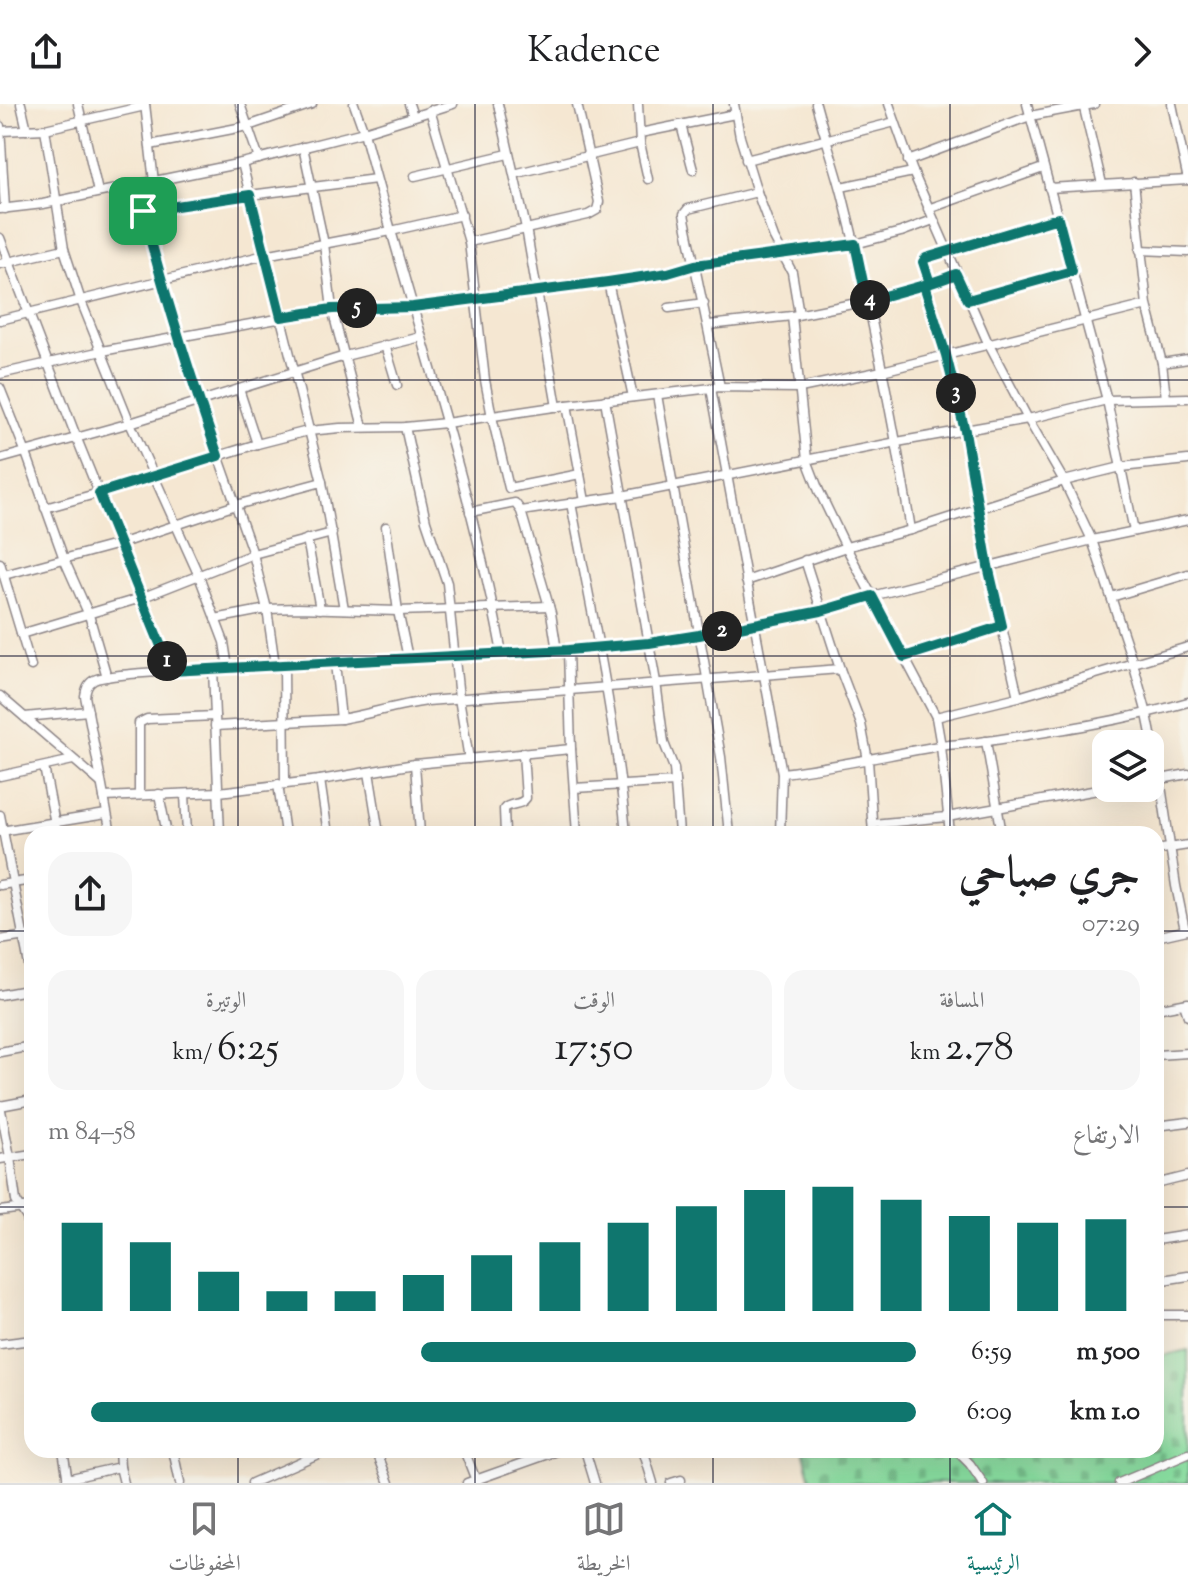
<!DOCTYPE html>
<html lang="ar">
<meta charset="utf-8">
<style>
body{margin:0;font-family:"Sorts Mill Goudy",Amiri,serif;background:#f6f6f6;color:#202124;direction:rtl;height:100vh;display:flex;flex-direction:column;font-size:30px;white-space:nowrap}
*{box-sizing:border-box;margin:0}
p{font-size:26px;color:#757577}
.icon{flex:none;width:44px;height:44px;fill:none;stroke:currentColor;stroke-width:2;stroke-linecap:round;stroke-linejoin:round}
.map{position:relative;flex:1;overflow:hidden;direction:ltr}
.side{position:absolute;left:24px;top:722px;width:1140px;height:632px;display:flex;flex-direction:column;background:#fff;border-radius:24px;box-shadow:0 8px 32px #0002;direction:rtl}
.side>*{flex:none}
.tools{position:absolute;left:1092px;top:626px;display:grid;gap:16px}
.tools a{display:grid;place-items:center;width:72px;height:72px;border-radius:16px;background:#fff;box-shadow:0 8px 32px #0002;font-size:40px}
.pin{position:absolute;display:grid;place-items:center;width:68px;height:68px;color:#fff;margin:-34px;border-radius:16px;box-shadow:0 4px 12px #0006}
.km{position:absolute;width:40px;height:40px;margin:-20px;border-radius:50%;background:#222;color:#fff;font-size:22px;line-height:40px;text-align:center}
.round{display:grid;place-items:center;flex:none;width:84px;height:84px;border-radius:24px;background:#f6f6f6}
.headline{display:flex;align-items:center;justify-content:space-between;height:136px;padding:0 24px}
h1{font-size:44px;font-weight:600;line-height:60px}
.metrics{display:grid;grid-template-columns:repeat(3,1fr);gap:12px;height:136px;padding:8px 24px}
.metrics div{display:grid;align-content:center;border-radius:20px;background:#f6f6f6;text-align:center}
.metrics b{font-size:40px;font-weight:600}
.metrics small{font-size:22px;font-weight:400}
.metrics p{font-size:22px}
.chart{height:224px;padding:16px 24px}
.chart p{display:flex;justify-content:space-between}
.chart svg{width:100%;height:144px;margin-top:8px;stroke:#0f766e;stroke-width:6}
ul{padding:0 24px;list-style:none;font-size:26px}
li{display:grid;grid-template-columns:128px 96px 1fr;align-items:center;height:60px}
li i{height:20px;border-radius:10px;background:#0f766e}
header{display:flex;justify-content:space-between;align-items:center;height:104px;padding:0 24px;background:#fff;font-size:36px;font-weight:600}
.dock{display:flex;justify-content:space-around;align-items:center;height:112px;border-top:2px solid #e0e0e0;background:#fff;font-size:22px;color:#757577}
.dock a{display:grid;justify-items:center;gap:4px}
.dock .selected{color:#0f766e}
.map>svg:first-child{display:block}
</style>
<header><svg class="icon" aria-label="forward" viewBox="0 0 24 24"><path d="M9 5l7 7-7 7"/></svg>Kadence<svg class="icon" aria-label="share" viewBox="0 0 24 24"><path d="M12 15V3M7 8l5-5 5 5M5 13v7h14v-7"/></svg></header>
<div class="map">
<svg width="1188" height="1379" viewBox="0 0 1188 1379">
<defs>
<pattern id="cemetery-stones" width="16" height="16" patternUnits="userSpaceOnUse" patternTransform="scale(2)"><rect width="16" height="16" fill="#87db9e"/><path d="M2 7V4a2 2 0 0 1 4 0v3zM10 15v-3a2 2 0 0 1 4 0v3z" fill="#74bc89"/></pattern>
</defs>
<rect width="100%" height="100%" fill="#f7f3e8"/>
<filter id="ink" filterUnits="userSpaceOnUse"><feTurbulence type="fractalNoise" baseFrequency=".0125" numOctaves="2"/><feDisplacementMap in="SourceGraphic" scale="16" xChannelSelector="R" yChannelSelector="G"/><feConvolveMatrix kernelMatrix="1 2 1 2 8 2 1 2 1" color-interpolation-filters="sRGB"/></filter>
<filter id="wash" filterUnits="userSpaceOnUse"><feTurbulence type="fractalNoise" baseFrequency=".006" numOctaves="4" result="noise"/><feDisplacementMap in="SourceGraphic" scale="32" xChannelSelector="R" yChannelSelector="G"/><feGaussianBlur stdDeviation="1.8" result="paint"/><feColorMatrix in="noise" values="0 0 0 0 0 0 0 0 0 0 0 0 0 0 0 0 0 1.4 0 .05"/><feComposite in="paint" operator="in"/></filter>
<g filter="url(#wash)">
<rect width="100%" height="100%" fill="#f5e7d2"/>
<path fill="url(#cemetery-stones)" stroke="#547e6c" stroke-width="2" d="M 1188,1246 L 1188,1379 L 812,1379 L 803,1346 L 1156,1346 L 1156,1253 Z"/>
</g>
<g filter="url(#ink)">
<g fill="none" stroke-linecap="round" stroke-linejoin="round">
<defs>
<g id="minor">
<path d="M 21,0 L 27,26"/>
<path d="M 78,0 L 98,88"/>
<path d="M 145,0 L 154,78"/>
<path d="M 240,0 L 259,55"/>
<path d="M 354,0 L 364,28 C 409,202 469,372 502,549"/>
<path d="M 409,0 L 413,12"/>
<path d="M 498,0 L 526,124 L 557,303"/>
<path d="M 638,0 L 640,39 L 648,75"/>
<path d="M 734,0 L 740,33 L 757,88 L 774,134 L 792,168 L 799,210"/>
<path d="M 816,0 C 824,30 834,59 842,89 C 870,200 893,313 911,426"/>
<path d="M 889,0 L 913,68 L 988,239 L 1028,315 L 1064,377 L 1092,436 L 1133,559 L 1147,610 L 1160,675 L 1176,782 L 1185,826"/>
<path d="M 1027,0 L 1107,296 L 1134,427"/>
<path d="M 1083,0 L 1102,80"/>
<path d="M 1172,0 L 1188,76"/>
<path d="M 430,6 L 469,138 L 485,276 L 492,313 L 509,384 L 580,370"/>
<path d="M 681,21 L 693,66"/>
<path d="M 0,22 L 5,105"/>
<path d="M 45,25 L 64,145 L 81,197 L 130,319 L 199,472 L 224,538 L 228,564"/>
<path d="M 1,27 L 45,25 L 145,2"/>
<path d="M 640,29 L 735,10"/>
<path d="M 150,41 L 248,22 L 312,0"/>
<path d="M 303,43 L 324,140 L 332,205 L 363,323"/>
<path d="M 746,56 L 895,18"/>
<path d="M 908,57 L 1030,12 L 1094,0"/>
<path d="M 242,59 L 322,378"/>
<path d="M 514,70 L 640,39"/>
<path d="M 415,72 L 508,50"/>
<path d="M 1134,78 L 1147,201 L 1162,259 L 1166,294"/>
<path d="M 138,81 L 143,107"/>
<path d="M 841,83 L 913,68"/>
<path d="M 1049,84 L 1188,76"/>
<path d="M 0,105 L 43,100 L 242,59 L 364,28 L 453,0"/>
<path d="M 928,105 L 1043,64"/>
<path d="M 0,134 L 77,335 L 171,567"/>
<path d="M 469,138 L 588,111 L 597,106 L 599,98 L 577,0"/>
<path d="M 1140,146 L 1188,148"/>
<path d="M 0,160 L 64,145"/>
<path d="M 608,178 L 633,293"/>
<path d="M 930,179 L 923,161 L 926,154 L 1058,114"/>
<path d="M 924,181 L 946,251 L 965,327 L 988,462 L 1018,593"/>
<path d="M 968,196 L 1072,167"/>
<path d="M 669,204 L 704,199"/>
<path d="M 792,212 L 807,356 L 819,387 L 846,443 L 936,613 L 941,642 L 950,730"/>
<path d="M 0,216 L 265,151 L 391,127 L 462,111"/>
<path d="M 709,221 L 792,212 L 867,197 L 956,170"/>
<path d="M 385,241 L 397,281"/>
<path d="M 1162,259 L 1188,255"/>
<path d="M 0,270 L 102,247 L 332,205 L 413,203 L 608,178 L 659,170 L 695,161 L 855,140 L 901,128 L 933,116"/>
<path d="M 720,283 L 684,110 L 688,105 L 757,88"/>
<path d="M 0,284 L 26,349 L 64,455 L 89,511 L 107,573"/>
<path d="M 711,284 L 782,669 L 780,730"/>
<path d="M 239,285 L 257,340"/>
<path d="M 657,291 L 721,653 L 729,730"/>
<path d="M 605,296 L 656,578 L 664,639 L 674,664 L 679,730"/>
<path d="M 567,301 L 585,397"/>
<path d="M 405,323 L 426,417 L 447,479 L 459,594 L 469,655"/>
<path d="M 0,355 L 130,319 L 345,252 L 421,233"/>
<path d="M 571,399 C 592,509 616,618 626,730"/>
<path d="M 45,404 L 99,389 L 257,340 L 308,327 L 340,324 L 405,323 L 446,319 L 567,301 L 720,283 L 800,284 L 882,267 L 1147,201"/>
<path d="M 521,407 L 551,509 L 557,547"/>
<path d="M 470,408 L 515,399 L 521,407 L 622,392 L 897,338 L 1028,315 L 1107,296 L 1188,294"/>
<path d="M 386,423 L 398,507 L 408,554"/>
<path d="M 307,435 L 320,505"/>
<path d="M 805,456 L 840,565 L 861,620 L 868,656 L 873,730"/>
<path d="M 0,459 L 31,562"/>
<path d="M 4,471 L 119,440 L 236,401 L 322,378 L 344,505"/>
<path d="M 746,477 L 846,443 L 911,426 L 1064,377 L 1121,363 L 1188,356"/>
<path d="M 1111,493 L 1188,470"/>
<path d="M 215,515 L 267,505 L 298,504 L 398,507 L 549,502"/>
<path d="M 21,530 L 141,494 L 253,450 L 332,429"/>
<path d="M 568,546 L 571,645 L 577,730"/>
<path d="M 904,553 L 1002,522"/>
<path d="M 335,559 L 341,615"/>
<path d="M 275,561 L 267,505 L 253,450 L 199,297 L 161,178 L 143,107 L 250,91 L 376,75"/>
<path d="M 284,561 L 285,679"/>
<path d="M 213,565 L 220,730"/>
<path d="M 0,592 L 101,679"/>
<path d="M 25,613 L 88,607"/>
<path d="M 936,613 L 1018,593 L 1188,543"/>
<path d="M 215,622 L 341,615 C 370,610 397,601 427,597 L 840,565"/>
<path d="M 986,637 L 1002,730"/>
<path d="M 415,660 L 420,730"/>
<path d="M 44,663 L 57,730"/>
<path d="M 369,668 L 379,730"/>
<path d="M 782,669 C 835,663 887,651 939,642 C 956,640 972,639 988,637 C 1056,627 1123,617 1188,598"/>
<path d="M 0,672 L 73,656"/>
<path d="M 320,676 L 328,730"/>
<path d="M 1150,677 L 1188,670"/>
<path d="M 278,680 L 285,730"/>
<path d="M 574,684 L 675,678"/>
<path d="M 159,690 L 167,730"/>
<path d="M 185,690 L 187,730"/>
<path d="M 139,691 L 139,619 L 147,615 L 215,612"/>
<path d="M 104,693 L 219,688 L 320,676 L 415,660 L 571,645"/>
<path d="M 0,711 L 32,877"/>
<path d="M 873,720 L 947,713 L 1109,684"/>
<path d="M 1,727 L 106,710"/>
<path d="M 111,730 L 85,592 C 86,586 87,580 94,576 C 108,570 153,569 171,567 L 568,546 L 649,539 L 699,531 L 821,507 L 872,492 L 1092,436 L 1188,416"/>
<path d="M 315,730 L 328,728"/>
<path d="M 505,730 L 504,705 C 510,698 521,702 526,694 L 523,649"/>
<path d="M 1156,746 L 1188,741"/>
<path d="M 0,781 L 32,776"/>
<path d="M 1156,833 L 1187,826"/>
<path d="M 0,836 L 32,831"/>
<path d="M 0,891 L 32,885"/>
<path d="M 1184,900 L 1188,912"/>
<path d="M 1156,905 L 1188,899"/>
<path d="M 0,948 L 32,942"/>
<path d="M 1156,951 L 1188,949"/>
<path d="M 0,1001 L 10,1053 L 16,1097 L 27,1114 L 32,1137"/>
<path d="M 0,1002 L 32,996"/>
<path d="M 1156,1022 L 1188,1018"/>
<path d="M 0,1055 L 32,1050"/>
<path d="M 1156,1080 L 1188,1072"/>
<path d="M 0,1107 L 32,1103"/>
<path d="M 1156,1136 L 1188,1131"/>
<path d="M 1156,1177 L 1188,1172"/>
<path d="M 1156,1211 L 1188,1211"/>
<path d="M 0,1240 L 32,1236"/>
<path d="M 63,1346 L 68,1377"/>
<path d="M 173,1346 L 180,1379"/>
<path d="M 376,1346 L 389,1379"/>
<path d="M 464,1346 L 477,1379"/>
<path d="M 585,1346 L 595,1379"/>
<path d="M 643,1346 L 653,1379"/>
<path d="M 956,1346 L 970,1360 L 983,1379"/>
<path d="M 377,1350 L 390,1346"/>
<path d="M 120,1363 L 124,1379"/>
<path d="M 67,1375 L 120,1363 L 119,1346"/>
<path d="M 252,1379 L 327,1346"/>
<path d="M 467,1379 L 560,1346"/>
<path d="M 671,1379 L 681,1376"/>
<path d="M 1119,1379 L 1188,1350"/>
</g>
</defs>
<use href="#minor" stroke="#8c8486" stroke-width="11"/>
<use href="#minor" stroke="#fff" stroke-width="8"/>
</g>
</g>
<g fill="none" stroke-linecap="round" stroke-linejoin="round" filter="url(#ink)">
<defs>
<path id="route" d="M 143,107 C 164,190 190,271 218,352 L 99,389 L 171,567 L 568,546 L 649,539 L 699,531 L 821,507 L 872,492 L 904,553 L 1002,522 L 988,462 L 965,327 L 946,251 L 924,181 L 930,179 L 923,158 L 926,154 L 1058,114 L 1072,167 L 968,196 L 956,170 C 946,174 935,178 924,181 L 867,197 L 855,140 L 695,161 L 668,169 L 608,178 L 413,203 L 332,205 L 281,213 L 250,91 L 143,107"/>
</defs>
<use href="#route" stroke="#fff" stroke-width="16"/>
<use href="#route" stroke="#0f766e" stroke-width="10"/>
</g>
<path fill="none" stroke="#22223b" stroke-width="2" stroke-opacity="0.55" d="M 238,0 L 238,730M 475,0 L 475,730M 713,0 L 713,730M 950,0 L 950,730M 0,276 L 1188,276M 0,552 L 1188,552M 0,827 L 32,827M 1156,827 L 1188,827M 0,1103 L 32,1103M 1156,1103 L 1188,1103M 238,1346 L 238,1379M 475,1346 L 475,1379M 713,1346 L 713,1379M 950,1346 L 950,1379"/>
</svg>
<div class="tools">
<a><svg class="icon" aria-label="layers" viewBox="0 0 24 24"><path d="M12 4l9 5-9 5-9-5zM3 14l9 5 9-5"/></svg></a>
</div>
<div class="pin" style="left:143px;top:107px;background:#1e9e55"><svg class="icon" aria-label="arrive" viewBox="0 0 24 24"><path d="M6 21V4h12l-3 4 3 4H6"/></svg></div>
<b class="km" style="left:167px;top:557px">1</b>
<b class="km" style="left:722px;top:527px">2</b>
<b class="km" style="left:956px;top:289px">3</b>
<b class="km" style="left:870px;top:196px">4</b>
<b class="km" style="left:357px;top:204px">5</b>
<section class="side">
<div class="headline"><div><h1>جري صباحي</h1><p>07:29</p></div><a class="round"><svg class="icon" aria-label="share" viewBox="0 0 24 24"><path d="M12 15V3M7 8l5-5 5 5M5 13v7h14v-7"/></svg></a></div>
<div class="metrics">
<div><p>المسافة</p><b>2.78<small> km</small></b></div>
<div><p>الوقت</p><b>17:50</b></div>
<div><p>الوتيرة</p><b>6:25<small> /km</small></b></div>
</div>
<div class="chart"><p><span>الارتفاع</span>58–84 m</p>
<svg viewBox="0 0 160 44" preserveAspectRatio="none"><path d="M5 44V17M15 44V23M25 44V32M35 44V38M45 44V38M55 44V33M65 44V27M75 44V23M85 44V17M95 44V12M105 44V7M115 44V6M125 44V10M135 44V15M145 44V17M155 44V16"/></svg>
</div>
<ul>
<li><b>500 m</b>6:59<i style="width:57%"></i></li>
<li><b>1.0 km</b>6:09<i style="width:95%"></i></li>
</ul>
</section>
</div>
<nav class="dock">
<a class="selected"><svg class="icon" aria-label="home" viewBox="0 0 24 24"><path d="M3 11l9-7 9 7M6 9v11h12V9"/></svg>الرئيسية</a>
<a><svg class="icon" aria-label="map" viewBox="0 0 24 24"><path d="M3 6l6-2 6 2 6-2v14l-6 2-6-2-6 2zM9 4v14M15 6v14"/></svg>الخريطة</a>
<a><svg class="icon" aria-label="saved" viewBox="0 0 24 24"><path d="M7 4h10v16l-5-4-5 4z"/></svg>المحفوظات</a>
</nav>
